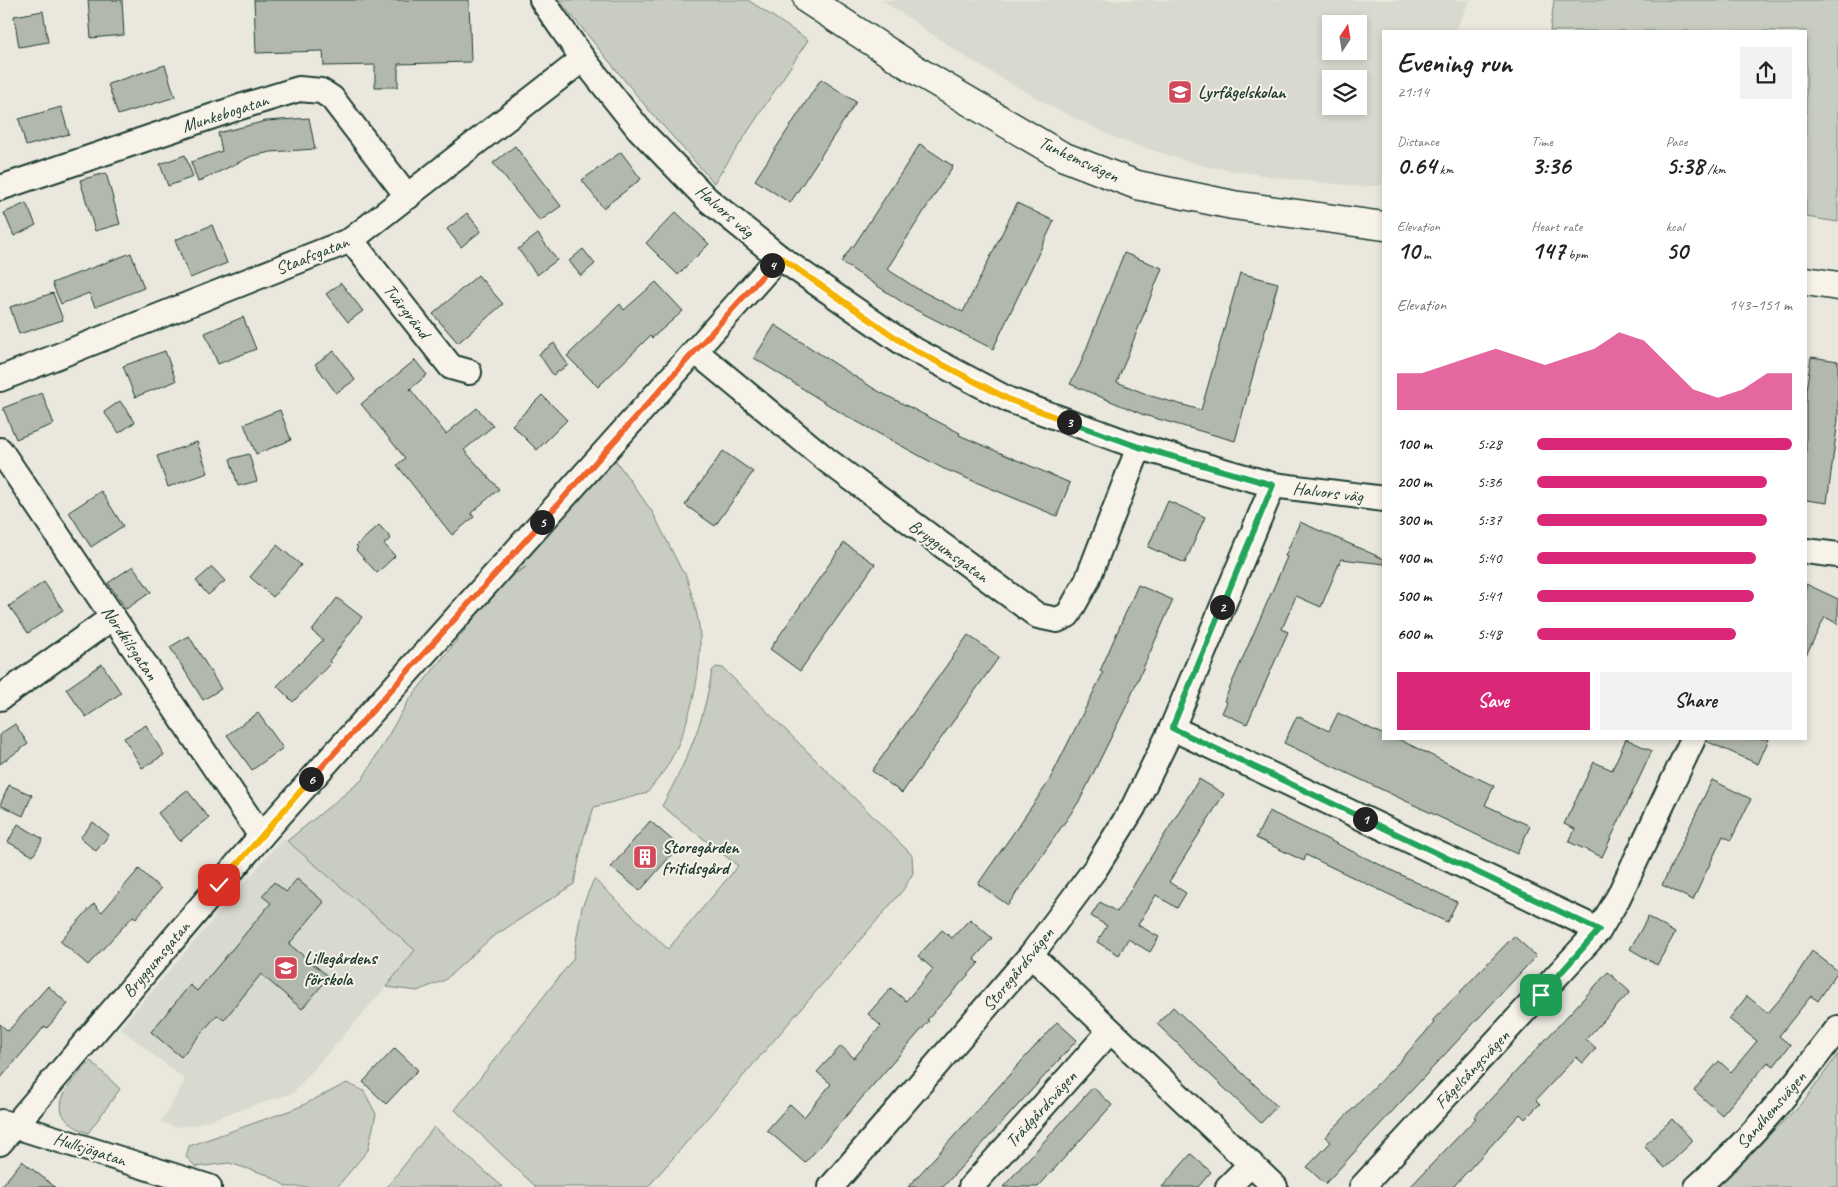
<!DOCTYPE html>
<meta charset="utf-8">
<style>
body{margin:0;font-family:Caveat,sans-serif;background:#f2f2f2;color:#222;height:100vh;display:flex;flex-direction:column;font-size:19px;white-space:nowrap}
*{box-sizing:border-box;margin:0}
p{font-size:16px;color:#767676}
.icon{flex:none;width:28px;height:28px;fill:none;stroke:currentColor;stroke-width:2;stroke-linecap:round;stroke-linejoin:round}
.map{position:relative;flex:1;overflow:hidden}
.sheet{position:absolute;left:1382px;top:30px;width:425px;height:710px;display:flex;flex-direction:column;background:#fff;border-radius:0px;box-shadow:0 2px 8px #0003}
.sheet>*{flex:none}
.needle{width:32px;rotate:12deg}
.fabs{position:absolute;left:1322px;top:15px;display:grid;gap:10px}
.fabs a{display:grid;place-items:center;width:45px;height:45px;border-radius:0px;background:#fff;box-shadow:0 2px 8px #0003;font-size:25px}
.pin{position:absolute;display:grid;place-items:center;width:42px;height:42px;color:#fff;margin:-21px;border-radius:10px;box-shadow:0 2px 8px #0006}
.km{position:absolute;width:25px;height:25px;margin:-12px;border-radius:50%;background:#222;color:#fff;font-size:14px;line-height:25px;text-align:center}
.round{display:grid;place-items:center;flex:none;width:52px;height:52px;border-radius:0px;background:#f2f2f2}
.overview{display:flex;align-items:center;justify-content:space-between;height:85px;padding:0 15px}
h1{font-size:28px;font-weight:800;line-height:38px}
.metrics{display:grid;grid-template-columns:repeat(3,1fr);gap:8px;height:85px;padding:5px 15px}
.metrics div{display:grid;align-content:center}
.metrics b{font-size:25px;font-weight:800}
.metrics small{font-size:14px;font-weight:400}
.metrics p{font-size:14px}
.chart{height:140px;padding:10px 15px}
.chart p{display:flex;justify-content:space-between}
.chart svg{width:100%;height:90px;margin-top:5px;fill:#db2777;opacity:.7}
.button{display:flex;gap:10px;margin-top:auto;padding:10px 15px}
.button a{flex:1;height:58px;border-radius:0px;background:#db2777;color:#fff;font-size:20px;font-weight:800;line-height:58px;text-align:center}
.button a+a{background:#f2f2f2;color:#222}
ul{padding:0 15px;list-style:none;font-size:16px}
li{display:grid;grid-template-columns:80px 60px 1fr;align-items:center;height:38px}
li i{height:12px;border-radius:6px;background:#db2777}
.map>svg:first-child{display:block}
</style>
<div class="map">
<svg width="1838" height="1187" viewBox="0 0 1838 1187">
<rect width="100%" height="100%" fill="#eae8dd"/>
<filter id="ink" filterUnits="userSpaceOnUse"><feTurbulence type="fractalNoise" baseFrequency=".02" numOctaves="2"/><feDisplacementMap in="SourceGraphic" scale="10" xChannelSelector="R" yChannelSelector="G"/><feConvolveMatrix kernelMatrix="1 2 1 2 8 2 1 2 1" color-interpolation-filters="sRGB"/></filter>
<g filter="url(#ink)">
<g fill="#d9dacf" fill-rule="evenodd">
<path d="M 882,0 L 1470,0 L 1455,31 L 1384,31 L 1384,181 L 1382,185 L 1362,187 L 1287,179 L 1203,166 L 1120,140 L 1054,108 L 970,60 ZM 1331,24 L 1359,24 L 1359,51 L 1331,51 ZM 1331,79 L 1359,79 L 1359,106 L 1331,106 Z"/>
<path d="M 283,838 L 415,950 L 386,987 L 293,1093 L 194,1125 L 175,1127 L 161,1122 L 185,1080 L 120,1028 Z"/>
</g>
<g fill="#c8ccc1" stroke="#74847a">
<path d="M 559,0 L 748,0 L 808,40 L 714,183 L 648,109 Z"/>
<path d="M 1554,0 L 1838,0 L 1838,222 L 1806,217 L 1806,31 L 1550,31 Z"/>
<path d="M 614,458 L 653,513 L 682,571 L 685,573 C 692,595 701,621 700,644 C 700,679 689,724 673,755 C 667,769 656,781 647,793 L 594,807 L 583,840 L 574,884 L 491,938 L 445,980 L 417,991 L 386,987 L 415,950 L 287,841 L 362,780 L 409,700 L 504,581 L 526,567 L 504,580 Z"/>
<path d="M 716,667 L 723,668 L 732,677 L 912,855 L 913,873 L 903,890 L 648,1187 L 536,1187 L 455,1110 L 573,959 L 582,907 L 594,879 L 668,949 L 738,866 L 662,806 C 688,758 703,725 712,671 Z"/>
<path d="M 1838,1054 L 1838,1187 L 1716,1187 L 1805,1100 Z"/>
<path d="M 91,1061 L 120,1089 L 88,1133 C 40,1114 66,1087 91,1061 Z"/>
<path d="M 347,1083 L 364,1091 L 376,1114 L 368,1150 L 337,1187 L 287,1187 L 268,1175 L 229,1163 L 196,1167 L 186,1157 L 189,1146 L 297,1108 Z"/>
<path d="M 434,1127 L 503,1187 L 387,1187 Z"/>
</g>
<g fill="#b2b8ae" stroke="#1f3d34">
<path d="M 88,0 L 122,0 L 124,35 L 91,38 Z"/>
<path d="M 254,0 L 469,0 L 471,62 L 398,64 L 398,87 L 375,87 L 375,65 L 324,66 L 323,51 L 256,53 Z"/>
<path d="M 43,11 L 48,42 L 19,47 L 14,16 Z"/>
<path d="M 165,65 L 175,97 L 118,115 L 108,84 Z"/>
<path d="M 821,79 L 856,102 L 790,203 L 755,180 Z"/>
<path d="M 61,107 L 69,134 L 26,146 L 19,119 Z"/>
<path d="M 309,118 L 315,149 L 271,152 L 252,156 L 198,182 L 191,162 L 222,151 L 218,133 L 266,121 Z"/>
<path d="M 920,144 L 953,166 L 887,269 L 916,288 L 963,312 L 1017,203 L 1054,221 L 993,349 L 908,306 L 841,262 L 852,246 L 853,247 Z"/>
<path d="M 515,146 L 561,206 L 540,221 L 493,163 Z"/>
<path d="M 621,152 L 641,179 L 603,208 L 582,180 Z"/>
<path d="M 185,155 L 193,177 L 168,186 L 160,164 Z"/>
<path d="M 106,173 L 120,224 L 95,231 L 80,180 Z"/>
<path d="M 26,203 L 36,225 L 14,236 L 4,213 Z"/>
<path d="M 676,212 L 709,244 L 678,275 L 646,243 Z"/>
<path d="M 467,213 L 481,231 L 461,247 L 447,229 Z"/>
<path d="M 212,225 L 227,263 L 190,278 L 175,240 Z"/>
<path d="M 538,234 L 557,260 L 537,275 L 518,249 Z"/>
<path d="M 583,249 L 595,264 L 581,276 L 569,261 Z"/>
<path d="M 131,253 L 144,288 L 95,307 L 89,293 L 61,304 L 52,283 Z"/>
<path d="M 1124,253 L 1162,268 L 1117,382 L 1151,396 L 1201,410 L 1240,273 L 1278,283 L 1235,441 L 1144,415 L 1070,384 L 1080,365 Z"/>
<path d="M 478,275 L 503,304 L 458,343 L 433,314 Z"/>
<path d="M 656,282 L 683,311 L 652,338 L 650,336 L 598,387 L 567,356 L 620,304 L 624,310 Z"/>
<path d="M 341,283 L 363,311 L 348,322 L 326,294 Z"/>
<path d="M 53,293 L 63,320 L 19,334 L 10,307 Z"/>
<path d="M 243,317 L 256,349 L 218,364 L 205,333 Z"/>
<path d="M 775,325 L 876,390 L 960,433 L 959,435 L 1070,483 L 1057,516 L 942,468 L 843,414 L 754,358 Z"/>
<path d="M 554,343 L 568,365 L 553,375 L 539,354 Z"/>
<path d="M 165,351 L 176,381 L 135,397 L 123,366 Z"/>
<path d="M 334,351 L 355,380 L 336,393 L 315,364 Z"/>
<path d="M 1811,357 L 1838,361 L 1838,420 L 1827,503 L 1806,500 L 1806,391 Z"/>
<path d="M 415,360 L 427,375 L 410,389 L 446,434 L 477,408 L 493,426 L 464,450 L 499,489 L 471,513 L 474,517 L 452,535 L 397,465 L 405,458 L 361,404 Z"/>
<path d="M 42,393 L 54,424 L 16,439 L 3,408 Z"/>
<path d="M 542,395 L 567,420 L 537,450 L 512,425 Z"/>
<path d="M 120,401 L 135,422 L 119,433 L 104,412 Z"/>
<path d="M 280,410 L 291,440 L 256,454 L 244,424 Z"/>
<path d="M 197,442 L 208,473 L 168,487 L 157,456 Z"/>
<path d="M 723,451 L 753,472 L 715,526 L 685,505 Z"/>
<path d="M 249,454 L 257,481 L 238,486 L 230,459 Z"/>
<path d="M 101,491 L 123,526 L 91,547 L 69,512 Z"/>
<path d="M 1168,501 L 1205,517 L 1185,563 L 1148,547 Z"/>
<path d="M 1300,522 L 1384,559 L 1384,564 L 1341,559 L 1321,607 L 1296,596 L 1282,629 L 1288,632 L 1247,724 L 1222,713 L 1227,702 L 1224,701 L 1287,557 L 1285,556 Z"/>
<path d="M 379,525 L 391,538 L 384,544 L 395,556 L 377,573 L 356,550 L 358,548 L 356,546 Z"/>
<path d="M 844,543 L 875,564 L 800,671 L 770,649 Z"/>
<path d="M 277,545 L 301,565 L 273,597 L 250,577 Z"/>
<path d="M 133,566 L 151,592 L 126,609 L 108,583 Z"/>
<path d="M 212,567 L 225,581 L 208,595 L 196,581 Z"/>
<path d="M 44,582 L 63,610 L 28,633 L 9,606 Z"/>
<path d="M 1806,584 L 1838,599 L 1838,624 L 1825,617 L 1806,655 Z"/>
<path d="M 1138,585 L 1173,600 L 1126,707 L 1080,800 L 1008,905 L 978,884 L 1048,783 L 1103,673 L 1100,671 Z"/>
<path d="M 337,598 L 362,617 L 329,661 L 331,663 L 293,702 L 277,686 L 323,640 L 312,631 Z"/>
<path d="M 968,635 L 999,657 L 902,793 L 872,771 Z"/>
<path d="M 189,636 L 221,689 L 203,700 L 170,647 Z"/>
<path d="M 102,664 L 121,693 L 86,717 L 66,689 Z"/>
<path d="M 258,713 L 283,748 L 252,770 L 227,735 Z"/>
<path d="M 1338,713 L 1384,735 L 1384,739 L 1398,739 L 1494,786 L 1485,805 L 1530,826 L 1517,854 L 1284,743 L 1297,716 L 1329,731 Z"/>
<path d="M 15,724 L 28,744 L 0,764 L 0,734 Z"/>
<path d="M 146,725 L 164,755 L 142,768 L 124,738 Z"/>
<path d="M 1626,739 L 1652,751 L 1602,857 L 1569,842 L 1575,829 L 1564,824 L 1594,762 L 1612,770 Z"/>
<path d="M 1707,739 L 1769,739 L 1758,764 L 1706,741 Z"/>
<path d="M 1199,779 L 1224,794 L 1169,882 L 1186,893 L 1177,908 L 1156,895 L 1138,925 L 1159,937 L 1150,952 L 1128,939 L 1119,955 L 1097,942 L 1107,926 L 1091,916 L 1100,902 L 1117,912 Z"/>
<path d="M 1712,780 L 1751,799 L 1731,840 L 1723,836 L 1693,900 L 1662,885 Z"/>
<path d="M 9,785 L 32,795 L 23,816 L 0,805 Z"/>
<path d="M 187,790 L 209,818 L 180,841 L 158,813 Z"/>
<path d="M 1269,811 L 1457,902 L 1447,922 L 1306,855 L 1304,861 L 1256,838 Z"/>
<path d="M 650,821 L 679,846 L 640,891 L 611,867 Z"/>
<path d="M 93,822 L 109,835 L 96,851 L 80,838 Z"/>
<path d="M 18,824 L 43,839 L 33,856 L 8,842 Z"/>
<path d="M 139,869 L 161,889 L 136,918 L 133,916 L 88,965 L 60,941 L 94,904 L 102,912 Z"/>
<path d="M 297,879 L 324,902 L 289,944 L 329,977 L 302,1009 L 261,974 L 224,1020 L 217,1015 L 181,1057 L 151,1032 L 190,985 L 197,991 L 271,903 L 262,896 L 274,882 L 286,892 Z"/>
<path d="M 1648,917 L 1675,933 L 1657,965 L 1630,949 Z"/>
<path d="M 970,919 L 992,938 L 974,959 L 979,963 L 927,1020 L 929,1021 L 805,1163 L 767,1130 L 790,1104 L 804,1117 L 831,1084 L 817,1072 L 841,1046 L 854,1058 L 881,1026 L 868,1014 L 891,988 L 906,1001 L 933,969 L 918,956 L 942,930 L 952,938 Z"/>
<path d="M 1514,936 L 1536,956 L 1325,1184 L 1307,1167 L 1331,1142 L 1325,1137 L 1399,1062 L 1434,1023 L 1432,1021 Z"/>
<path d="M 1812,951 L 1838,971 L 1818,1001 L 1811,996 L 1779,1036 L 1790,1045 L 1774,1066 L 1768,1062 L 1722,1115 L 1694,1090 L 1719,1061 L 1731,1072 L 1757,1041 L 1729,1019 L 1747,996 L 1768,1013 L 1786,992 Z"/>
<path d="M 1608,972 L 1630,992 L 1586,1039 L 1596,1048 L 1583,1063 L 1576,1057 L 1536,1100 L 1540,1104 L 1525,1119 L 1520,1114 L 1453,1187 L 1410,1187 L 1476,1118 L 1474,1117 Z"/>
<path d="M 48,986 L 68,1004 L 47,1028 L 45,1026 L 0,1079 L 0,1024 L 8,1031 Z"/>
<path d="M 1173,1007 L 1277,1106 L 1261,1123 L 1157,1024 Z"/>
<path d="M 1057,1022 L 1077,1040 L 1040,1081 L 943,1187 L 908,1187 Z"/>
<path d="M 395,1048 L 418,1070 L 386,1104 L 363,1082 Z"/>
<path d="M 1093,1087 L 1112,1105 L 1038,1187 L 1003,1187 Z"/>
<path d="M 1672,1119 L 1693,1141 L 1665,1168 L 1644,1146 Z"/>
<path d="M 1191,1154 L 1211,1172 L 1198,1187 L 1162,1187 Z"/>
<path d="M 22,1161 L 55,1187 L 1,1187 Z"/>
</g>
<g fill="none" stroke-linecap="round" stroke-linejoin="round">
<defs>
<g id="minor">
<path d="M 542,0 L 583,59 L 638,128 L 707,199 L 779,257 L 909,347 L 1009,400 L 1139,447 L 1273,485 L 1384,499"/>
<path d="M 0,188 L 240,107 L 299,89 L 321,91 L 332,98 L 408,197"/>
<path d="M 351,240 L 451,367 L 469,372"/>
<path d="M 695,351 L 828,461 L 1038,616 L 1057,620 L 1068,615 L 1087,581 L 1139,447"/>
<path d="M 0,379 L 351,240 L 583,59"/>
<path d="M 0,450 L 261,836"/>
<path d="M 1806,551 L 1838,555"/>
<path d="M 0,698 L 113,617"/>
<path d="M 1172,728 L 1599,930"/>
<path d="M 1031,955 L 1275,1187"/>
<path d="M 2,1122 L 209,1187"/>
<path d="M 0,1143 L 261,836 L 779,257"/>
<path d="M 831,1187 L 1031,955 L 1095,869 L 1133,808 L 1172,728 L 1273,485"/>
<path d="M 971,1187 L 1110,1031"/>
<path d="M 1228,1187 L 1251,1164"/>
<path d="M 1362,1187 L 1599,930 L 1618,898 L 1693,739"/>
<path d="M 1697,1187 C 1751,1140 1795,1085 1838,1028"/>
</g>
<g id="tertiary">
<path d="M 808,0 L 921,73 L 1062,156 L 1137,185 L 1233,205 L 1384,226"/>
<path d="M 1806,281 L 1838,286"/>
</g>
</defs>
<use href="#minor" stroke="#1f3d34" stroke-width="28"/>
<use href="#tertiary" stroke="#1f3d34" stroke-width="31"/>
<use href="#minor" stroke="#f7f3e8" stroke-width="24"/>
<use href="#tertiary" stroke="#f7f3e8" stroke-width="28"/>
</g>
</g>
<g fill="none" stroke-linecap="round" stroke-linejoin="round" filter="url(#ink)">
<defs>
<path id="split-1" d="M 1365,819 L 1599,930 L 1541,995"/>
<path id="split-2" d="M 1222,607 L 1172,728 L 1365,819"/>
<path id="split-3" d="M 1069,422 L 1139,447 L 1273,485 L 1222,607"/>
<path id="split-4" d="M 772,265 L 780,257 L 909,347 L 1010,400 L 1069,422"/>
<path id="split-5" d="M 542,522 L 772,265"/>
<path id="split-6" d="M 311,779 L 542,522"/>
<path id="split-7" d="M 219,885 L 311,779"/>
</defs>
<use href="#split-1" stroke="#fff" stroke-width="10"/>
<use href="#split-2" stroke="#fff" stroke-width="10"/>
<use href="#split-3" stroke="#fff" stroke-width="10"/>
<use href="#split-4" stroke="#fff" stroke-width="10"/>
<use href="#split-5" stroke="#fff" stroke-width="10"/>
<use href="#split-6" stroke="#fff" stroke-width="10"/>
<use href="#split-7" stroke="#fff" stroke-width="10"/>
<use href="#split-1" stroke="#22a559" stroke-width="6"/>
<use href="#split-2" stroke="#22a559" stroke-width="6"/>
<use href="#split-3" stroke="#22a559" stroke-width="6"/>
<use href="#split-4" stroke="#f5b400" stroke-width="6"/>
<use href="#split-5" stroke="#f0652b" stroke-width="6"/>
<use href="#split-6" stroke="#f0652b" stroke-width="6"/>
<use href="#split-7" stroke="#f5b400" stroke-width="6"/>
</g>
<defs>
<symbol id="school-square" viewBox="-11 -11 22 22"><rect x="-9" y="-9" width="18" height="18" rx="4" fill="#d1495b" stroke="#f7f3e8"/><path d="M0-5L7-2L0 1L-7-2ZM-4 1L0 2.5L4 1V4Q0 6-4 4Z" fill="#fff"/></symbol>
<symbol id="building-square" viewBox="-11 -11 22 22"><rect x="-9" y="-9" width="18" height="18" rx="4" fill="#d1495b" stroke="#f7f3e8"/><path d="M-4-6H4V6H1V3H-1V6H-4ZM-2.5-4.3h1.7v1.8h-1.7ZM.8-4.3h1.7v1.8H.8ZM-2.5-1h1.7V.8h-1.7ZM.8-1h1.7V.8H.8Z" fill="#fff"/></symbol>
</defs>
<g fill-rule="evenodd">
<use href="#school-square" x="1166" y="78" width="28" height="28"/>
<use href="#building-square" x="631" y="843" width="28" height="28"/>
<use href="#school-square" x="272" y="954" width="28" height="28"/>
</g>
<g text-anchor="middle" dominant-baseline="central" stroke-width="4" stroke-linejoin="round" paint-order="stroke">
<g font-size="18" font-weight="bold" fill="#1f3d34" stroke="#f7f3e8" text-anchor="start">
<text x="1198" y="92">Lyrfågelskolan</text>
<text x="662" y="847">Storegården<tspan x="662" dy="21">fritidsgård</tspan></text>
<text x="304" y="958">Lillegårdens<tspan x="304" dy="21">förskola</tspan></text>
</g>
<g font-size="18" fill="#1f3d34" stroke="#f7f3e8">
<text transform="translate(225 113) rotate(-18)">Munkebogatan</text>
<text transform="translate(1079 159) rotate(25)">Tunhemsvägen</text>
<text transform="translate(725 211) rotate(41)">Halvors väg</text>
<text transform="translate(312 255) rotate(-22)">Staafsgatan</text>
<text transform="translate(407 311) rotate(52)">Tvärgränd</text>
<text transform="translate(1328 492) rotate(7)">Halvors väg</text>
<text transform="translate(949 551) rotate(36)">Bryggumsgatan</text>
<text transform="translate(130 643) rotate(56)">Nordkilsgatan</text>
<text transform="translate(156 959) rotate(-50)">Bryggumsgatan</text>
<text transform="translate(1018 969) rotate(-51)">Storegårdsvägen</text>
<text transform="translate(1472 1069) rotate(-47)">Fågelsångsvägen</text>
<text transform="translate(1041 1109) rotate(-48)">Trädgårdsvägen</text>
<text transform="translate(1771 1110) rotate(-49)">Sandhemsvägen</text>
<text transform="translate(90 1149) rotate(18)">Hullsjögatan</text>
</g>
</g>
</svg>
<div class="fabs">
<a><svg class="needle" viewBox="-14 -14 28 28"><path d="M0-13l5 13h-10z" fill="#e53935"/><path d="M0 13l5-13h-10z" fill="#767676"/></svg></a>
<a><svg class="icon" aria-label="layers" viewBox="0 0 24 24"><path d="M12 4l9 5-9 5-9-5zM3 14l9 5 9-5"/></svg></a>
</div>
<div class="pin" style="left:1541px;top:995px;background:#1e9e55"><svg class="icon" aria-label="arrive" viewBox="0 0 24 24"><path d="M6 21V4h12l-3 4 3 4H6"/></svg></div>
<div class="pin" style="left:219px;top:885px;background:#d93025"><svg class="icon" aria-label="check" viewBox="0 0 24 24"><path d="M5 12l5 5 9-10"/></svg></div>
<b class="km" style="left:1365px;top:819px">1</b>
<b class="km" style="left:1222px;top:607px">2</b>
<b class="km" style="left:1069px;top:422px">3</b>
<b class="km" style="left:772px;top:265px">4</b>
<b class="km" style="left:542px;top:522px">5</b>
<b class="km" style="left:311px;top:779px">6</b>
<section class="sheet">
<div class="overview"><div><h1>Evening run</h1><p>21:14</p></div><a class="round"><svg class="icon" aria-label="share" viewBox="0 0 24 24"><path d="M12 15V3M7 8l5-5 5 5M5 13v7h14v-7"/></svg></a></div>
<div class="metrics">
<div><p>Distance</p><b>0.64<small> km</small></b></div>
<div><p>Time</p><b>3:36</b></div>
<div><p>Pace</p><b>5:38<small> /km</small></b></div>
</div>
<div class="metrics">
<div><p>Elevation</p><b>10<small> m</small></b></div>
<div><p>Heart rate</p><b>147<small> bpm</small></b></div>
<div><p>kcal</p><b>50</b></div>
</div>
<div class="chart"><p><span>Elevation</span>143–151 m</p>
<svg viewBox="0 0 160 44" preserveAspectRatio="none"><path d="M0 44V26L10 26L20 22L30 18L40 14L50 18L60 22L70 18L80 14L90 6L100 10L110 22L120 34L130 38L140 34L150 26L160 26V44z"/></svg>
</div>
<ul>
<li><b>100 m</b>5:28<i style="width:100%"></i></li>
<li><b>200 m</b>5:36<i style="width:90%"></i></li>
<li><b>300 m</b>5:37<i style="width:90%"></i></li>
<li><b>400 m</b>5:40<i style="width:86%"></i></li>
<li><b>500 m</b>5:41<i style="width:85%"></i></li>
<li><b>600 m</b>5:48<i style="width:78%"></i></li>
</ul>
<div class="button"><a>Save</a><a>Share</a></div>
</section>
</div>
